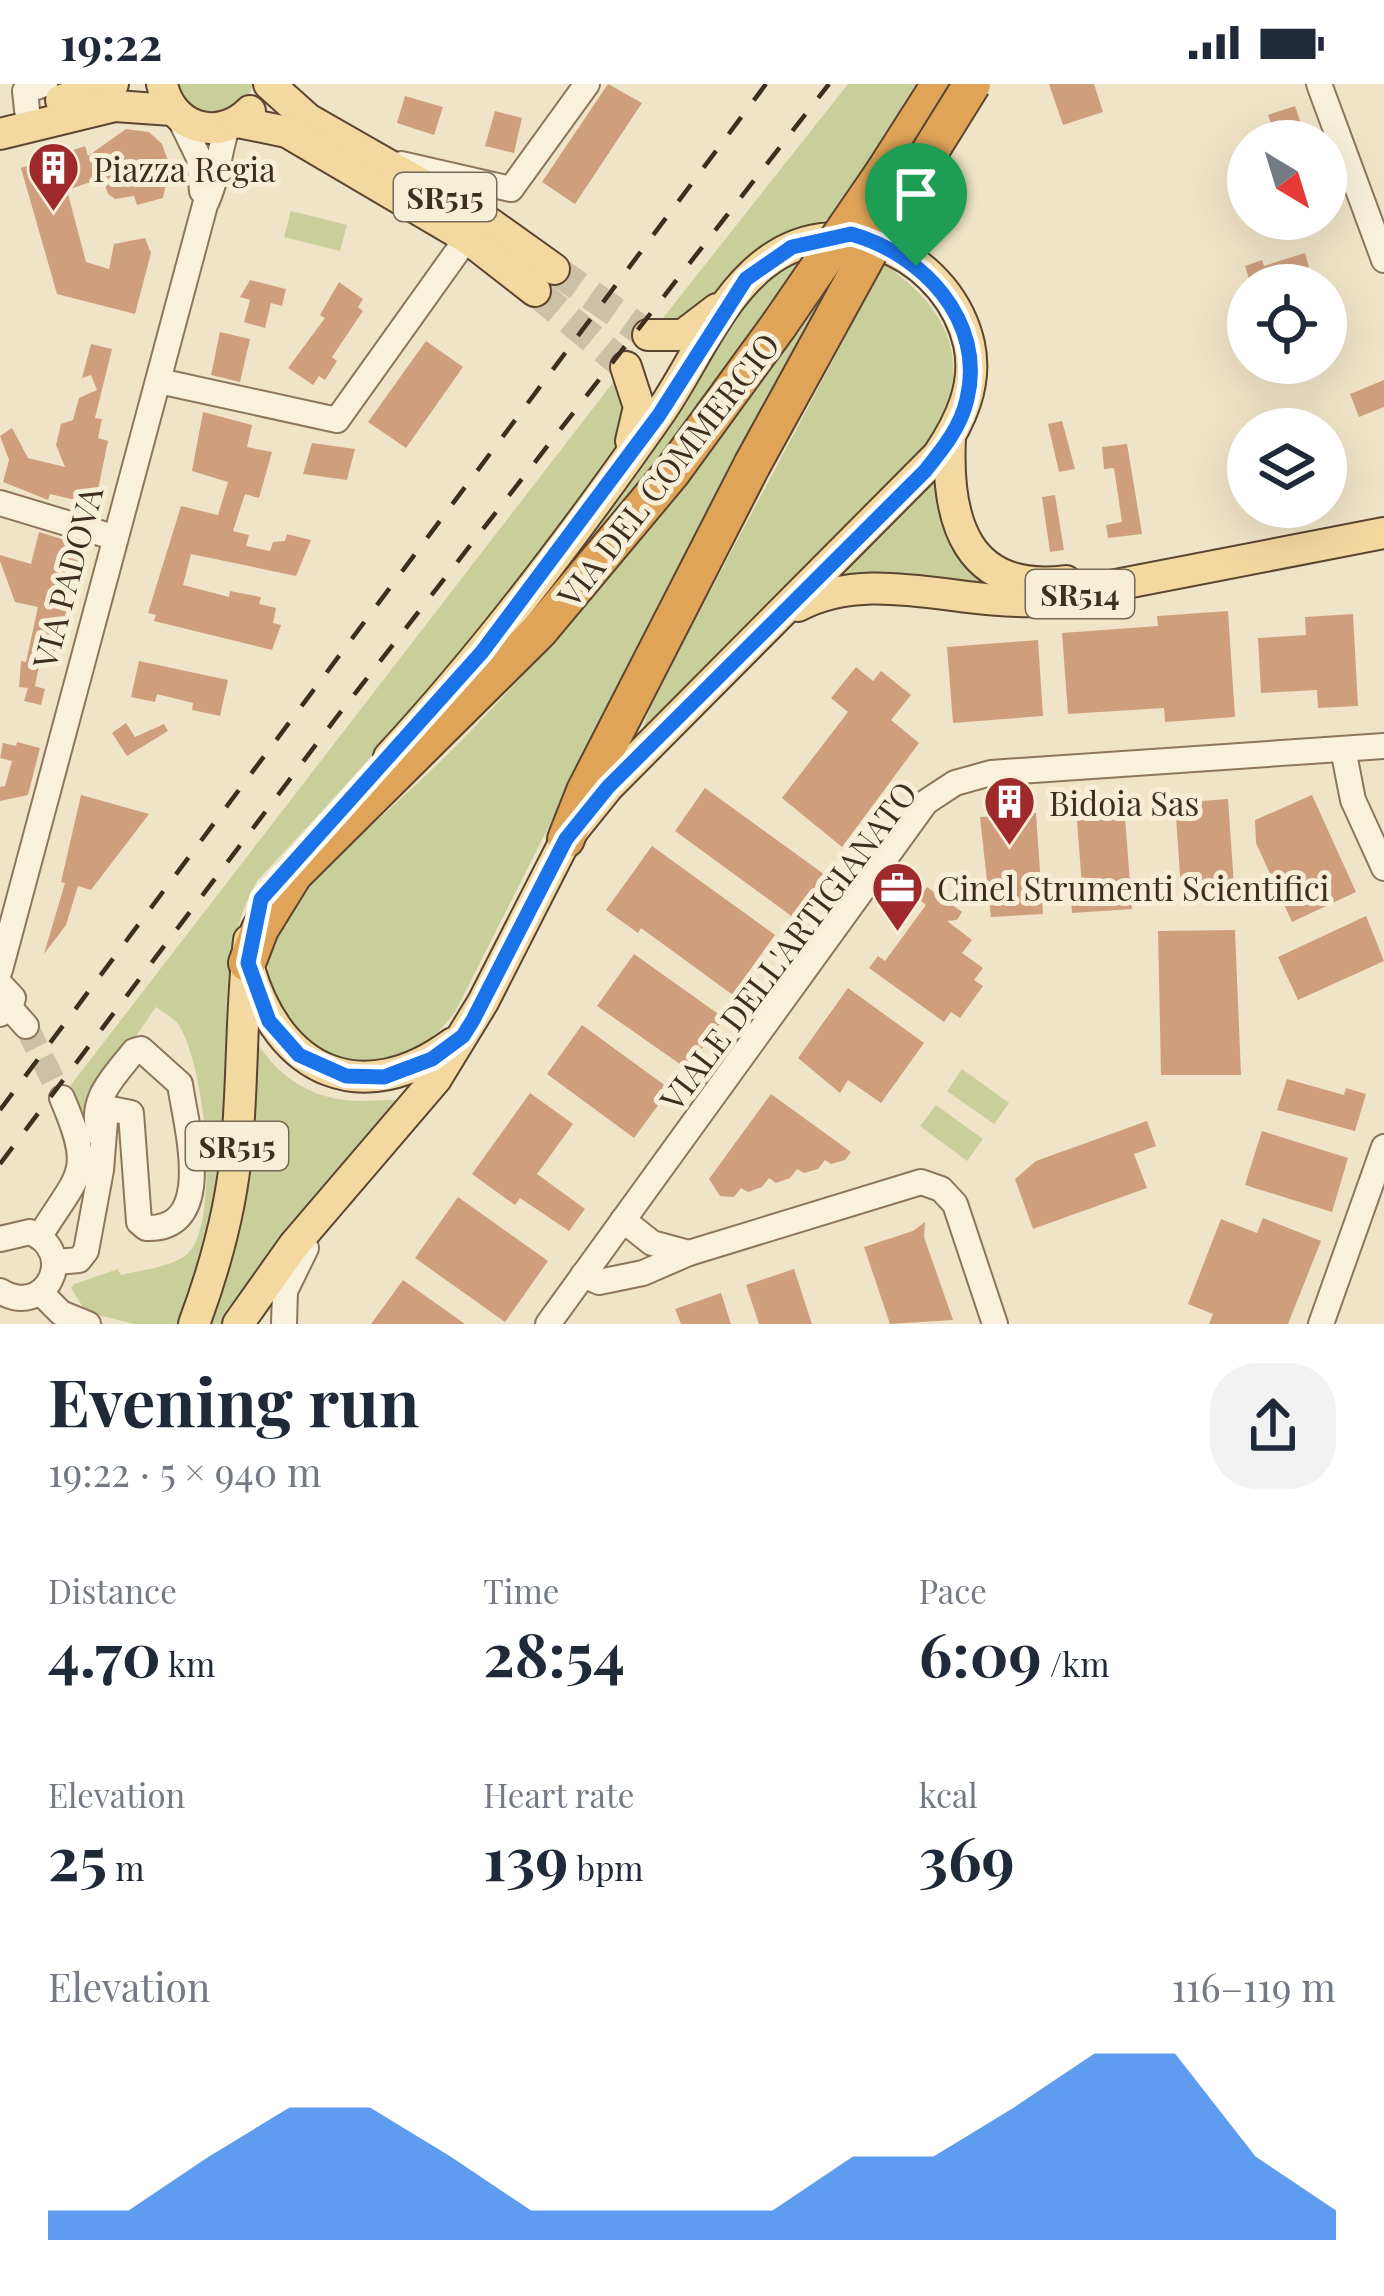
<!DOCTYPE html>
<meta charset="utf-8">
<style>
body{margin:0;font-family:"Playfair Display",serif;background:#f2f2f3;color:#1f2937;height:100vh;display:flex;flex-direction:column;font-size:45px;white-space:nowrap}
*{box-sizing:border-box;margin:0}
p{font-size:39px;color:#747a83}
.icon{flex:none;width:66px;height:66px;fill:none;stroke:currentColor;stroke-width:2;stroke-linecap:round;stroke-linejoin:round}
.map{position:relative;height:1240px;overflow:hidden}
.details{display:flex;flex-direction:column;background:#fff;flex:1}
.details>*{flex:none}
.needle{width:78px;rotate:142deg}
.fabs{position:absolute;left:1227px;top:36px;display:grid;gap:24px}
.fabs a{display:grid;place-items:center;width:120px;height:120px;border-radius:50%;background:#fff;box-shadow:0 12px 48px #0002;font-size:60px}
.pin{position:absolute;display:grid;place-items:center;width:102px;height:102px;color:#fff;margin:-123px -51px;border-radius:50% 50% 50% 0;rotate:-45deg;box-shadow:0 0 12px #0007}
.pin .icon{rotate:45deg}
.round{display:grid;place-items:center;flex:none;width:126px;height:126px;border-radius:48px;background:#f2f2f3}
.headline{display:flex;align-items:center;justify-content:space-between;height:204px;padding:0 48px}
h1{font-size:66px;font-weight:700;line-height:90px}
.metrics{display:grid;grid-template-columns:repeat(3,1fr);gap:18px;height:204px;padding:12px 48px}
.metrics div{display:grid;align-content:center}
.metrics b{font-size:60px;font-weight:700}
.metrics small{font-size:33px;font-weight:400}
.metrics p{font-size:33px}
.chart{height:336px;padding:24px 48px}
.chart p{display:flex;justify-content:space-between}
.chart svg{width:100%;height:216px;margin-top:12px;fill:#1a73e8;opacity:.7}
.status{display:flex;justify-content:space-between;align-items:center;height:84px;padding:0 60px;background:#fff;direction:ltr}
.status svg{height:33px;fill:currentColor}
.map>svg:first-child{display:block}
</style>
<div class="status"><b>19:22</b><svg viewBox="0 0 49 12"><path d="M0 12V9h3v3zM5 12V6h3v6zM10 12V3h3v9zM15 12V0h3v12zM26 1h20v11H26zM47 4h2v5h-2z"/></svg></div>
<div class="map">
<svg width="1384" height="1240" viewBox="0 0 1384 1240">
<rect width="100%" height="100%" fill="#f0e4c8"/>
<g fill="#c9cf9b">
<path d="M 171,0 L 254,0 L 241,29 L 195,36 Z"/>
<path d="M 848,0 L 916,0 L 833,133 L 774,155 L 740,180 L 697,230 L 677,240 L 659,239 Z"/>
<path d="M 291,127 L 347,141 L 340,167 L 284,153 Z"/>
<path d="M 806,175 C 708,317 600,450 488,581 L 716,257 L 759,201 Z"/>
<path d="M 842,179 L 847,179 L 642,558 L 455,928 C 365,1051 211,922 289,817 C 304,797 331,779 349,762 C 394,721 440,680 481,636 C 616,495 734,341 842,179 Z"/>
<path d="M 884,180 C 949,225 973,277 936,352 L 642,646 L 654,613 Z"/>
<path d="M 621,288 C 629,309 630,328 623,350 C 615,381 580,415 561,441 C 468,567 364,683 257,797 C 213,876 230,973 225,1061 C 222,1122 200,1183 180,1240 L 134,1240 L 86,1228 L 71,1204 L 74,1200 L 118,1185 L 121,1191 C 140,1186 177,1183 190,1167 C 220,1130 205,979 178,940 C 174,934 162,928 156,923 L 83,1030 L 70,1002 Z"/>
<path d="M 935,397 L 938,401 L 1025,508 L 836,496 Z"/>
<path d="M 255,956 C 281,996 314,1017 362,1017 C 375,1017 389,1015 401,1017 L 224,1240 L 209,1240 Z"/>
<path d="M 962,985 L 1009,1019 L 994,1040 L 947,1007 Z"/>
<path d="M 936,1021 L 983,1055 L 967,1077 L 920,1042 Z"/>
</g>
<g fill="#cf9f7d">
<path d="M 608,0 L 642,19 L 575,120 L 542,98 Z"/>
<path d="M 1049,0 L 1094,0 L 1103,28 L 1063,41 Z"/>
<path d="M 405,12 L 443,23 L 434,51 L 397,39 Z"/>
<path d="M 1295,22 L 1306,55 L 1277,57 L 1268,31 Z"/>
<path d="M 495,27 L 522,34 L 514,69 L 485,62 Z"/>
<path d="M 126,45 L 149,48 L 162,60 L 170,82 L 163,114 L 137,121 L 134,112 L 115,115 L 108,110 L 103,94 L 67,106 L 86,178 L 109,185 L 114,160 L 145,154 L 151,169 L 135,230 L 57,210 L 21,84 L 85,62 L 88,72 Z"/>
<path d="M 1305,169 L 1309,183 L 1251,201 L 1245,182 L 1262,176 L 1264,182 Z"/>
<path d="M 250,196 L 286,205 L 282,222 L 271,219 L 265,244 L 244,238 L 250,216 L 240,213 Z"/>
<path d="M 339,198 L 363,215 L 358,223 L 363,227 L 332,273 L 337,277 L 325,296 L 319,292 L 313,301 L 288,284 L 325,234 L 320,231 Z"/>
<path d="M 220,248 L 250,255 L 240,298 L 211,291 Z"/>
<path d="M 426,257 L 463,283 L 406,364 L 368,338 Z"/>
<path d="M 91,260 L 112,265 L 95,334 L 102,335 L 98,354 L 108,357 L 93,430 L 77,425 L 79,417 L 50,410 L 48,416 L 3,398 L 9,376 L 0,352 L 12,344 L 28,374 L 65,383 L 56,361 L 61,340 L 73,336 L 79,314 L 97,306 L 91,291 L 82,294 Z"/>
<path d="M 1384,296 L 1384,323 L 1359,333 L 1350,310 Z"/>
<path d="M 203,328 L 252,341 L 247,363 L 272,368 L 259,414 L 245,410 L 233,447 L 249,451 L 246,462 L 270,467 L 273,458 L 285,457 L 287,450 L 311,456 L 296,492 L 191,470 L 183,501 L 229,513 L 230,507 L 261,513 L 259,520 L 276,524 L 273,539 L 281,541 L 272,566 L 154,537 L 156,531 L 148,529 L 181,422 L 218,431 L 228,398 L 192,387 Z"/>
<path d="M 1062,337 L 1075,385 L 1059,388 L 1048,340 Z"/>
<path d="M 312,359 L 355,365 L 347,396 L 303,390 Z"/>
<path d="M 1127,360 L 1142,450 L 1108,454 L 1106,441 L 1122,438 L 1114,384 L 1104,385 L 1102,363 Z"/>
<path d="M 1055,411 L 1064,466 L 1050,468 L 1042,413 Z"/>
<path d="M 39,448 L 85,462 L 51,580 L 40,577 L 35,602 L 45,605 L 41,621 L 24,617 L 28,604 L 19,603 L 21,577 L 26,578 L 38,523 L 15,518 L 0,477 L 0,471 L 31,480 Z"/>
<path d="M 1228,527 L 1235,633 L 1165,638 L 1164,624 L 1068,630 L 1062,549 L 1158,542 L 1157,532 Z"/>
<path d="M 1353,530 L 1358,622 L 1318,624 L 1317,606 L 1261,609 L 1258,554 L 1306,551 L 1305,533 Z"/>
<path d="M 1038,556 L 1043,632 L 953,639 L 947,563 Z"/>
<path d="M 139,577 L 228,596 L 220,632 L 192,626 L 193,619 L 157,610 L 155,618 L 131,613 Z"/>
<path d="M 856,583 L 873,597 L 881,587 L 911,611 L 891,636 L 919,659 L 842,763 L 782,714 L 848,628 L 831,614 Z"/>
<path d="M 126,639 L 135,653 L 164,640 L 168,647 L 127,672 L 112,649 Z"/>
<path d="M 17,658 L 40,664 L 28,711 L 0,717 L 0,703 L 5,702 L 12,677 L 0,674 L 3,659 L 16,662 Z"/>
<path d="M 705,704 L 825,791 L 794,834 L 675,747 Z"/>
<path d="M 81,711 L 149,730 L 91,806 L 78,802 L 66,841 L 44,870 L 65,799 L 61,798 Z"/>
<path d="M 1312,711 L 1356,808 L 1292,838 L 1256,759 L 1255,736 Z"/>
<path d="M 1228,715 L 1235,816 L 1182,820 L 1175,719 Z"/>
<path d="M 1124,720 L 1132,825 L 1072,829 L 1071,816 L 1083,815 L 1076,724 Z"/>
<path d="M 1036,729 L 1043,830 L 991,833 L 980,733 Z"/>
<path d="M 652,762 L 775,851 L 747,890 L 752,894 L 737,914 L 641,844 L 638,849 L 606,826 Z"/>
<path d="M 927,803 L 962,828 L 957,836 L 947,837 L 972,856 L 962,869 L 983,884 L 974,896 L 983,902 L 960,934 L 951,928 L 944,938 L 869,884 L 878,872 L 885,877 L 926,821 L 919,815 Z"/>
<path d="M 1366,832 L 1384,877 L 1298,916 L 1278,873 Z"/>
<path d="M 1235,846 L 1241,991 L 1161,991 L 1158,847 Z"/>
<path d="M 634,870 L 724,934 L 687,985 L 597,922 Z"/>
<path d="M 848,904 L 924,959 L 881,1019 L 848,996 L 840,1009 L 798,974 Z"/>
<path d="M 582,941 L 670,1005 L 634,1054 L 547,990 Z"/>
<path d="M 1287,995 L 1344,1011 L 1346,1004 L 1366,1010 L 1355,1047 L 1277,1026 Z"/>
<path d="M 530,1009 L 573,1040 L 537,1090 L 585,1125 L 569,1147 L 520,1114 L 515,1121 L 472,1090 Z"/>
<path d="M 771,1010 L 851,1068 L 845,1076 L 831,1080 L 825,1076 L 818,1085 L 804,1089 L 797,1085 L 790,1094 L 776,1099 L 769,1094 L 762,1103 L 748,1108 L 741,1104 L 734,1113 L 720,1112 L 709,1095 Z"/>
<path d="M 1147,1037 L 1156,1062 L 1134,1070 L 1147,1104 L 1033,1145 L 1015,1095 L 1036,1077 Z"/>
<path d="M 1262,1047 L 1348,1074 L 1332,1128 L 1245,1101 Z"/>
<path d="M 458,1113 L 548,1177 L 505,1238 L 415,1174 Z"/>
<path d="M 1263,1134 L 1321,1157 L 1288,1240 L 1209,1240 L 1213,1230 L 1188,1220 L 1221,1135 L 1257,1149 Z"/>
<path d="M 925,1138 L 924,1153 L 953,1236 L 890,1240 L 864,1163 L 913,1147 Z"/>
<path d="M 794,1185 L 812,1240 L 759,1240 L 746,1201 Z"/>
<path d="M 403,1196 L 465,1240 L 371,1240 Z"/>
<path d="M 721,1209 L 731,1240 L 681,1240 L 675,1225 Z"/>
</g>
<g fill="none" stroke-linecap="round" stroke-linejoin="round">
<path stroke="#ccc0a6" stroke-width="24" stroke-dasharray="24 12" stroke-linecap="butt" d="M 26,942 L 62,1014"/>
<g stroke="#ccc0a6" stroke-width="30" stroke-dasharray="30 15" stroke-linecap="butt">
<path d="M 554,185 L 648,251"/>
<path d="M 535,207 L 626,283"/>
</g>
<defs>
<g id="minor">
<path d="M 1319,0 L 1384,176"/>
<path d="M 27,26 L 25,7 L 45,0"/>
<path d="M 179,33 L 199,74 L 202,107"/>
<path d="M 401,80 L 511,105 L 587,0"/>
<path d="M 159,297 L 337,336 L 467,154"/>
<path d="M 0,419 L 113,453"/>
<path d="M 1343,665 L 1353,716 L 1384,784"/>
<path d="M 0,886 L 205,121 C 217,97 219,68 227,43"/>
<path d="M 0,900 L 13,914 L 10,924 L 0,930"/>
<path d="M 10,924 L 26,942"/>
<path d="M 623,1136 L 652,1159 L 689,1169"/>
<path d="M 40,1152 C 79,1088 95,1091 62,1014"/>
<path d="M 0,1155 L 30,1148 C 79,1169 45,1235 0,1207"/>
<path d="M 56,1178 L 79,1176 L 86,1167 L 101,1086 L 106,1024 L 131,1029 L 139,1138 L 146,1144 C 217,1147 186,1043 180,1000 L 141,965 L 134,967 C 113,994 88,1016 100,1051"/>
<path d="M 583,1191 L 599,1198 L 643,1189 L 689,1169 L 921,1098 L 941,1105 L 955,1120 L 995,1240"/>
<path d="M 41,1209 L 61,1229 L 88,1240"/>
<path d="M 284,1240 L 285,1207 L 306,1164"/>
<path d="M 548,1240 L 926,718 L 955,699 L 991,689 L 1384,662"/>
<path d="M 1321,1240 L 1384,1063"/>
</g>
<g id="major">
<path d="M 162,0 C 171,44 218,59 250,27"/>
<path d="M 269,0 L 308,35 L 488,138 L 554,185"/>
<path d="M 61,16 L 113,0"/>
<path d="M 238,38 L 287,48 L 467,154 L 535,207"/>
<path d="M 0,50 L 115,22 L 172,26"/>
<path d="M 648,251 L 683,251 L 717,225"/>
<path d="M 626,283 L 639,323 L 631,357"/>
<path d="M 950,354 C 946,436 966,510 1066,497"/>
<path d="M 798,522 C 870,484 956,520 1033,517 L 1384,449"/>
<path d="M 249,884 C 279,989 363,1026 453,959"/>
<path d="M 194,1240 C 216,1181 232,1123 237,1060 C 243,992 241,924 249,856"/>
<path d="M 238,1240 L 294,1161 L 436,995 L 483,918 L 566,755 L 608,703 L 938,371 C 960,338 978,301 969,260 C 950,177 853,125 777,171 C 722,204 695,279 659,330 C 576,449 488,566 389,673"/>
</g>
<g id="highway">
<path d="M 884,88 L 940,0"/>
<path d="M 566,755 L 585,707 L 752,381"/>
<path d="M 247,879 L 260,845 L 294,790 L 540,546 L 672,388 L 779,241"/>
</g>
</defs>
<use href="#minor" stroke="#8d765c" stroke-width="28"/>
<use href="#major" stroke="#5b4430" stroke-width="34"/>
<use href="#highway" stroke="#5b4430" stroke-width="40"/>
<use href="#minor" stroke="#faf1dc" stroke-width="24"/>
<use href="#major" stroke="#f3d9a0" stroke-width="30"/>
<use href="#highway" stroke="#e0a458" stroke-width="36"/>
<g stroke="#3d2e20" stroke-width="4.5" stroke-dasharray="21 21" stroke-linecap="butt">
<path d="M 0,1026 L 766,0"/>
<path d="M 0,1080 L 336,634 L 829,0"/>
</g>
<defs>
<g id="highway-bridge">
<path d="M 779,241 L 884,88"/>
<path d="M 752,381 L 880,148 L 972,0"/>
</g>
</defs>
<use href="#highway-bridge" stroke="#5b4430" stroke-width="40" stroke-linecap="butt"/>
<use href="#highway-bridge" stroke="#e0a458" stroke-width="36"/>
</g>
<g fill="none" stroke-linecap="round" stroke-linejoin="round">
<defs>
<path id="route" d="M 851,150 C 923,170 986,237 967,315 C 961,343 942,366 925,387 L 608,703 L 566,755 L 473,936 L 463,952 L 432,975 L 384,993 L 346,992 L 299,971 L 269,937 L 248,879 L 261,815 L 482,568 L 659,331 L 746,195 L 792,163 Z"/>
</defs>
<use href="#route" stroke="#fff" stroke-width="24"/>
<use href="#route" stroke="#1a73e8" stroke-width="15"/>
</g>
<defs>
<symbol id="building-pin" viewBox="-11 -11 22 30"><path d="M0 17L-7.5 6A9.5 9.5 0 1 1 7.5 6Z" fill="#9e2a2b" stroke="#f7eed8"/><path d="M-4-6H4V6H1V3H-1V6H-4ZM-2.5-4.3h1.7v1.8h-1.7ZM.8-4.3h1.7v1.8H.8ZM-2.5-1h1.7V.8h-1.7ZM.8-1h1.7V.8H.8Z" fill="#fff"/></symbol>
<symbol id="office-pin" viewBox="-11 -11 22 30"><path d="M0 17L-7.5 6A9.5 9.5 0 1 1 7.5 6Z" fill="#9e2a2b" stroke="#f7eed8"/><path d="M-6-3h4V-5.5h4V-3h4V5H-6ZM-1-4.5V-3h2v-1.5ZM-6 0V1H6V0Z" fill="#fff"/></symbol>
</defs>
<g fill-rule="evenodd">
<use href="#building-pin" x="24" y="54" width="59" height="81"/>
<use href="#building-pin" x="980" y="688" width="59" height="81"/>
<use href="#office-pin" x="868" y="774" width="59" height="81"/>
</g>
<g text-anchor="middle" dominant-baseline="central" stroke-width="10" stroke-linejoin="round" paint-order="stroke">
<g fill="#f7eed8" stroke="#756857" stroke-width="3">
<rect x="394" y="89" width="102" height="48" rx="9"/>
<rect x="1026" y="486" width="108" height="48" rx="9"/>
<rect x="186" y="1038" width="102" height="48" rx="9"/>
</g>
<g font-size="30" font-weight="bold" fill="#3d2e20">
<text x="445" y="113">SR515</text>
<text x="1080" y="510">SR514</text>
<text x="237" y="1062">SR515</text>
</g>
<g font-size="33" fill="#3d2e20" stroke="#f7eed8" text-anchor="start">
<text x="93" y="84">Piazza Regia</text>
<text x="1049" y="718">Bidoia Sas</text>
<text x="937" y="803">Cinel Strumenti Scientifici</text>
</g>
<g font-size="33" fill="#3d2e20" stroke="#f7eed8">
<text transform="translate(667 385) rotate(-52)">VIA DEL COMMERCIO</text>
<text transform="translate(66 493) rotate(-75)">VIA PADOVA</text>
<text transform="translate(787 861) rotate(-53)">VIALE DELL'ARTIGIANATO</text>
</g>
</g>
</svg>
<div class="fabs">
<a><svg class="needle" viewBox="-14 -14 28 28"><path d="M0-13l5 13h-10z" fill="#e53935"/><path d="M0 13l5-13h-10z" fill="#747a83"/></svg></a>
<a><svg class="icon" aria-label="locate" viewBox="0 0 24 24"><circle cx="12" cy="12" r="6"/><path d="M12 2v4M12 18v4M2 12h4M18 12h4"/></svg></a>
<a><svg class="icon" aria-label="layers" viewBox="0 0 24 24"><path d="M12 4l9 5-9 5-9-5zM3 14l9 5 9-5"/></svg></a>
</div>
<div class="pin" style="left:916px;top:182px;background:#1e9e55"><svg class="icon" aria-label="arrive" viewBox="0 0 24 24"><path d="M6 21V4h12l-3 4 3 4H6"/></svg></div>
</div>
<section class="details">
<div class="headline"><div><h1>Evening run</h1><p>19:22 · 5 × 940 m</p></div><a class="round"><svg class="icon" aria-label="share" viewBox="0 0 24 24"><path d="M12 15V3M7 8l5-5 5 5M5 13v7h14v-7"/></svg></a></div>
<div class="metrics">
<div><p>Distance</p><b>4.70<small> km</small></b></div>
<div><p>Time</p><b>28:54</b></div>
<div><p>Pace</p><b>6:09<small> /km</small></b></div>
</div>
<div class="metrics">
<div><p>Elevation</p><b>25<small> m</small></b></div>
<div><p>Heart rate</p><b>139<small> bpm</small></b></div>
<div><p>kcal</p><b>369</b></div>
</div>
<div class="chart"><p><span>Elevation</span>116–119 m</p>
<svg viewBox="0 0 160 44" preserveAspectRatio="none"><path d="M0 44V38L10 38L20 27L30 17L40 17L50 27L60 38L70 38L80 38L90 38L100 27L110 27L120 17L130 6L140 6L150 27L160 38V44z"/></svg>
</div>
</section>
